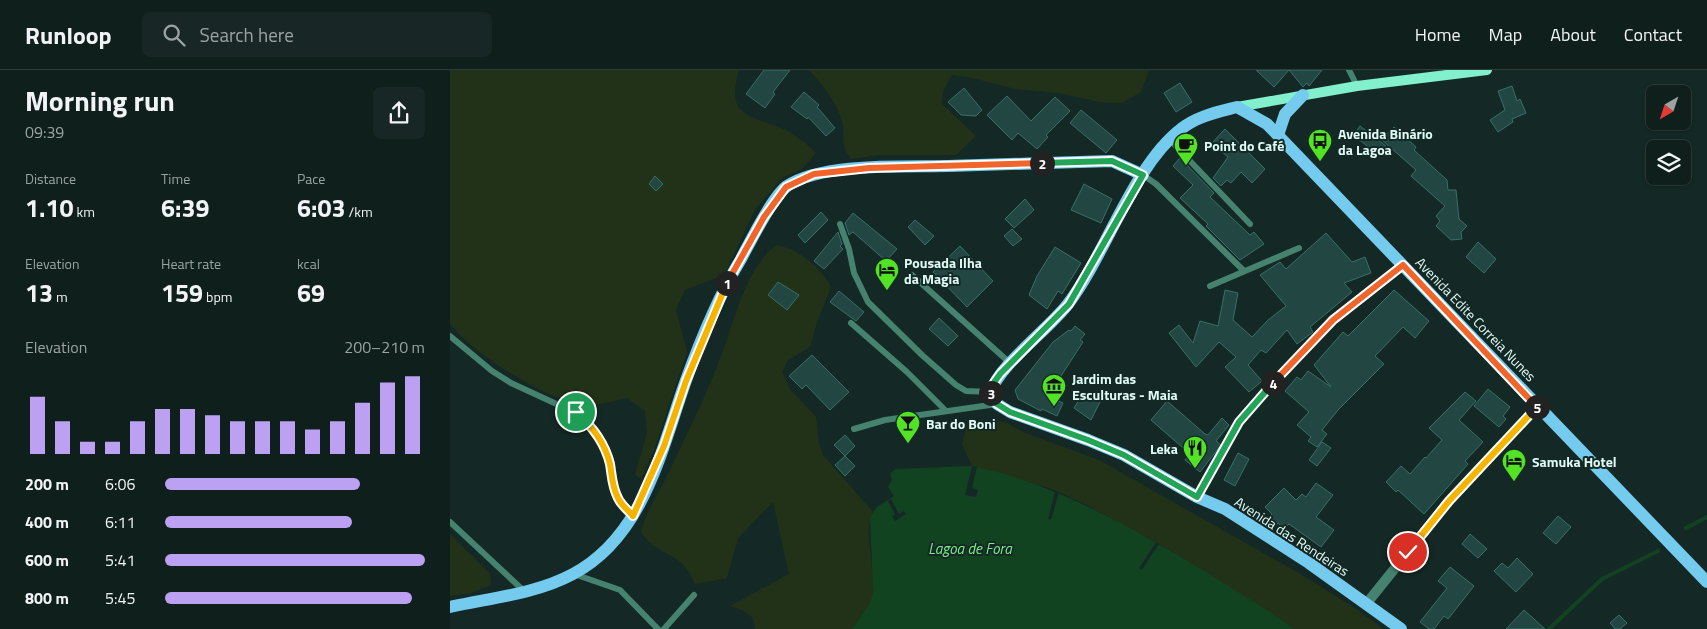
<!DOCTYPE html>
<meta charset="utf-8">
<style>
body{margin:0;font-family:"Titillium Web",sans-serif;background:#182725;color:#f1f3f6;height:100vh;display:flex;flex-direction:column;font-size:19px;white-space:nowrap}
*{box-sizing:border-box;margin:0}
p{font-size:16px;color:#9ba2a3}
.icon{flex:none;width:28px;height:28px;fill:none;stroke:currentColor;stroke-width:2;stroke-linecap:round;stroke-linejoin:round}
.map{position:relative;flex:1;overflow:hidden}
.panel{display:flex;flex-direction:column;background:#0f1f1c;width:450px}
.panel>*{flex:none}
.needle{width:32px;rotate:219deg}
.buttons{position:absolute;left:1196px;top:15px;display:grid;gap:10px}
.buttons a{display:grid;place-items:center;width:45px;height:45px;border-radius:8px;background:#0f1f1c;box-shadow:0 1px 4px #0004,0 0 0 1px #2f3d3b;font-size:25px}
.pin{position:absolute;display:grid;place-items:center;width:42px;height:42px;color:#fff;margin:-21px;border:2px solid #fff;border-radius:50%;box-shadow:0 1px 5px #0007}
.km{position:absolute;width:25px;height:25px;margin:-12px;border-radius:50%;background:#222;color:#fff;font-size:14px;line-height:25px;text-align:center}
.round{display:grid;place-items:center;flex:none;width:52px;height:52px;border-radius:8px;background:#182725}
.headline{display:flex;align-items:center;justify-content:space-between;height:85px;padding:0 25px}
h1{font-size:28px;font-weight:700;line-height:38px}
.figures{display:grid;grid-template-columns:repeat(3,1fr);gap:8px;height:85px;padding:5px 25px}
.figures div{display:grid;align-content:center}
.figures b{font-size:25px;font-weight:700}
.figures small{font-size:14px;font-weight:400}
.figures p{font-size:14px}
.chart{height:140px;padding:10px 25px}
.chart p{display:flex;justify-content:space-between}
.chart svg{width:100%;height:90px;margin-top:5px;stroke:#bca0f2;stroke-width:6}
ul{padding:0 25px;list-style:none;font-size:16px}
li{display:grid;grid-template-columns:80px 60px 1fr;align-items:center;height:38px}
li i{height:12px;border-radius:6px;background:#bca0f2}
header{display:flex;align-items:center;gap:30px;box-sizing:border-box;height:70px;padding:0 25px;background:#0f1f1c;border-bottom:1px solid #2f3d3b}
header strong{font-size:24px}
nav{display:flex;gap:28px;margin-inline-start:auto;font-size:18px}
.search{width:350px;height:45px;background:#182725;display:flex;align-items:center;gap:12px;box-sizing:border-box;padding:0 18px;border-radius:8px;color:#9ba2a3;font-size:19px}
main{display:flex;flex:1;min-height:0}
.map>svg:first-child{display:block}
</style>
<header>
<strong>Runloop</strong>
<div class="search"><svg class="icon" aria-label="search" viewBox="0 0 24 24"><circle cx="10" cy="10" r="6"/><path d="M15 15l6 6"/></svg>Search here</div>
<nav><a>Home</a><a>Map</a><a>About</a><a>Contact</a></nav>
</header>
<main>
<section class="panel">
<div class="headline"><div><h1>Morning run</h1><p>09:39</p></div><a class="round"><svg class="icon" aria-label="share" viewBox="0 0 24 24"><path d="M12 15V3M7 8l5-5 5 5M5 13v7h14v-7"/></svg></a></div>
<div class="figures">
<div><p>Distance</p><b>1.10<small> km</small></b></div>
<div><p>Time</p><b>6:39</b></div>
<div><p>Pace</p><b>6:03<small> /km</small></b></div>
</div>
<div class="figures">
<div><p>Elevation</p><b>13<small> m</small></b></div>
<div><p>Heart rate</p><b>159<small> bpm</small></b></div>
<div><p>kcal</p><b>69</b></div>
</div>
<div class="chart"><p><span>Elevation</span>200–210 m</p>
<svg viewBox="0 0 160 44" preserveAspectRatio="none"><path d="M5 44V16M15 44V28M25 44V38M35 44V38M45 44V28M55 44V22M65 44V22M75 44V25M85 44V28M95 44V28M105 44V28M115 44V32M125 44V28M135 44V19M145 44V9M155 44V6"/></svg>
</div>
<ul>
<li><b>200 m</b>6:06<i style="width:75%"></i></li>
<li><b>400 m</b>6:11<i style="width:72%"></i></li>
<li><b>600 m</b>5:41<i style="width:100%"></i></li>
<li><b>800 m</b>5:45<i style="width:95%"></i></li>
</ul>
</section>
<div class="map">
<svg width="1257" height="559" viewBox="0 0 1257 559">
<rect width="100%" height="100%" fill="#142925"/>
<g fill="#223218">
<path d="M 0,0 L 289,0 C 276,46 296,44 331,58 C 345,64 355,72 366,83 L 352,99 L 333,107 L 305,140 L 274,205 L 235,220 L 226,240 L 237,282 L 204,380 L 191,409 L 185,405 L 197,363 L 195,341 L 177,328 C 163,331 145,337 132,335 C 96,329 20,283 0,253 Z"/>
<path d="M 359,0 L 699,0 L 691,22 L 672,33 L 650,32 L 608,23 L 565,19 L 523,8 L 502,5 L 493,21 L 492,34 L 526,66 L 506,85 L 428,85 L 401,89 C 391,75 395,72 393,56 C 390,36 373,15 359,0 Z"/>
<path d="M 327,175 C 348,179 371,197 381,217 L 367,252 L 360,277 L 338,290 L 332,302 L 340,319 L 366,347 L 369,373 L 373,385 L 423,442 C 411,463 430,509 420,533 C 416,542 408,551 402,559 L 305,559 L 303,548 L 292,540 L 280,536 L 339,504 L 323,432 L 288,468 L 277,508 L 245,514 C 241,506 237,497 229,491 C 215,481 201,478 191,462 C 196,441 209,423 218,404 C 236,366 255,328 270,289 C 283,256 296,195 327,175 Z"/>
<path d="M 518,352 L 555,352 L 573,362 L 649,390 L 852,505 L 908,540 L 933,559 L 844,559 L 709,474 L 637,435 L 599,418 L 522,396 L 512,374 Z"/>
<path d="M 0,464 L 40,504 L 41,515 L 21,523 L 0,526 Z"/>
</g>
<path fill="#124321" d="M 522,396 C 607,414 681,457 754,501 C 784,520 815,538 844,559 L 402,559 L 420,533 L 423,521 L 420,447 L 427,437 L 444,426 L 438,417 L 442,410 L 440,403 L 446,399 Z"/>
<g fill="#142925">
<path d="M 522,396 L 527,397 L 522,418 L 528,420 L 526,427 L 515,425 Z"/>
<path d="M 605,421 L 609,422 L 601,450 L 598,449 Z"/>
<path d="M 441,429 L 449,444 L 454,441 L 456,444 L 445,451 L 442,446 L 445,444 L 438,431 Z"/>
<path d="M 706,472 L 709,474 L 692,500 L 689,498 Z"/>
</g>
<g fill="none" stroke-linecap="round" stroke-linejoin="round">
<g stroke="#124321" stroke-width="4">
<path d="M 1236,458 L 1257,447"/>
<path d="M 1099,559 L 1152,509 L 1208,481"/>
</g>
</g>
<g fill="#224742" stroke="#377068">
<path d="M 314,0 L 340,0 L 323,22 L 325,24 L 315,38 L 296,24 Z"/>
<path d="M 806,0 L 872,0 L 859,16 L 857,13 L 853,17 L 839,0 L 824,17 Z"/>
<path d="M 730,13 L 742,32 L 726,42 L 714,23 Z"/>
<path d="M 1062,16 L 1067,31 L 1070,29 L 1076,43 L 1062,49 L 1063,52 L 1048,62 L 1040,50 L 1055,40 L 1048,21 Z"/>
<path d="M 514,18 L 532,40 L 526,46 L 511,45 L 498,32 Z"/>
<path d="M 354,22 L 369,35 L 367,37 L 385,58 L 376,66 L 358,47 L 357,49 L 341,37 Z"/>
<path d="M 557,26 L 581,51 L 605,27 L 620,41 L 596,65 L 598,67 L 587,79 L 568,63 L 562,70 L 537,45 Z"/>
<path d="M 631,40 L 667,70 L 656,83 L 620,53 Z"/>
<path d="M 910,56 L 936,76 L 929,85 L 903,65 Z"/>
<path d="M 944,57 L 966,77 L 964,80 L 997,110 L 998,120 L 1006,120 L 1009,149 L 1017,156 L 1011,162 L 1012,169 L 1001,170 L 986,156 L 990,151 L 986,146 L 995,136 L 961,106 L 966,100 L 932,70 Z"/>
<path d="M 775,59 L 815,99 L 802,113 L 791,102 L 781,113 L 777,110 L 771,116 L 763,108 L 778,87 L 762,73 Z"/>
<path d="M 730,88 L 764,123 L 760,127 L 800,165 L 804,162 L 814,174 L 790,190 L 756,156 L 758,154 L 730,128 L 743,115 L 723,96 Z"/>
<path d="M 205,106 L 213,114 L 206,121 L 199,114 Z"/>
<path d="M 634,114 L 662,129 L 651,153 L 621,140 Z"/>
<path d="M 575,129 L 584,140 L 564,158 L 555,149 Z"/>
<path d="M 371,142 L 378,150 L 355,173 L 348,165 Z"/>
<path d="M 403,143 L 447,179 L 436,191 L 403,162 L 399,165 L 395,153 Z"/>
<path d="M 465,150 L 484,166 L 475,175 L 458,157 Z"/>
<path d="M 562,159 L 572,169 L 563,176 L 554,166 Z"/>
<path d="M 388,162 L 392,174 L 390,176 L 393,179 L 374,199 L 364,191 Z"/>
<path d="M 876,163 L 902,192 L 915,187 L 921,203 L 894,213 L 902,222 L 860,257 L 863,262 L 847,274 L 837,260 L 816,283 L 811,280 L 798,295 L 812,311 L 799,322 L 775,297 L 786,287 L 769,272 L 746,297 L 719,263 L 729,255 L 743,273 L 750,251 L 768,256 L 775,220 L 788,223 L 783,250 L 802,267 L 818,250 L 836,236 L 810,205 L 830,192 L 836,199 Z"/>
<path d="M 1028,172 L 1046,189 L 1034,203 L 1016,187 Z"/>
<path d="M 510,176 L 543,211 L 517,237 L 483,202 Z"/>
<path d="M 605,177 L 631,193 L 612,224 L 608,221 L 597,239 L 579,225 L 587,206 Z"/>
<path d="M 328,212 L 349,225 L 337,240 L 318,225 Z"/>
<path d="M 944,220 L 979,251 L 965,268 L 953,257 L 925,286 L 934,294 L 888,340 L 872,360 L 877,364 L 867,377 L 858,371 L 861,367 L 847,355 L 859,342 L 835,321 L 847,307 L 851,310 L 858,301 L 881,317 L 864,295 L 893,262 L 898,266 Z"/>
<path d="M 389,221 L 414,242 L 406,251 L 380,232 Z"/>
<path d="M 489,248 L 508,266 L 498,276 L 479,259 Z"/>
<path d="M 625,256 L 635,264 L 630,270 L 633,272 L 598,326 L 613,333 L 607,346 L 592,339 L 591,341 L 568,329 L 565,320 L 603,272 L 619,260 L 621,261 Z"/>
<path d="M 362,285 L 399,322 L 380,340 L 356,315 L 352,319 L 339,306 Z"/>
<path d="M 1038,319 L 1060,337 L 1053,346 L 1056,349 L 1049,357 L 1024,336 Z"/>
<path d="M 1015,322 L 1026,331 L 1009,350 L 1033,372 L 1015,391 L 1018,394 L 974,444 L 948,420 L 946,422 L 936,412 L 951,396 L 960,404 L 975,387 L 976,388 L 992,370 L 979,358 Z"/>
<path d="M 639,323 L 650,332 L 641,350 L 624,338 L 629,330 L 633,332 Z"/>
<path d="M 717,331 L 755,364 L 758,365 L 772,348 L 779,355 L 766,371 L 771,375 L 750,402 L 735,390 L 740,384 L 701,350 Z"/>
<path d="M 395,365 L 405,376 L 395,386 L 384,375 Z"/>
<path d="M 872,372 L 881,378 L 867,396 L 859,390 Z"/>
<path d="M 788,383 L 799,389 L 785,416 L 774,410 Z"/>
<path d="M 395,386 L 405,396 L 395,406 L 385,395 Z"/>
<path d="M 866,413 L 883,425 L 866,447 L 884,460 L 871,477 L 839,454 L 834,459 L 828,453 L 823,458 L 816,450 L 822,444 L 815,437 L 834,418 L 846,430 L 852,424 L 856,427 Z"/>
<path d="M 1108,446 L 1121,457 L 1106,474 L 1093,463 Z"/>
<path d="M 1020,464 L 1037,479 L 1028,488 L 1012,474 Z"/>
<path d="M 1067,488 L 1083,504 L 1066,522 L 1044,501 L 1052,493 L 1058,498 Z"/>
<path d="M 1000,497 L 1024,516 L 998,549 L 994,546 L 984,559 L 979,559 L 970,552 L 997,518 L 988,511 Z"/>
<path d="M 1074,540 L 1095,559 L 1056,559 Z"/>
<path d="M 1169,545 L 1177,553 L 1170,559 L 1165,559 L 1160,553 Z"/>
</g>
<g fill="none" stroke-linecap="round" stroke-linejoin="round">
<g stroke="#45826f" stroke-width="6">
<path d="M 899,0 L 907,16"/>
<path d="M 720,70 L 800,154"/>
<path d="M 693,105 L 706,114 L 793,200"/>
<path d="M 390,154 L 399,179 L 404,203 L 418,232 L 472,285 L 506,315 L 516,321 L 541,322"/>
<path d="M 462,205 L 560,293"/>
<path d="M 760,216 L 849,178"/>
<path d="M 401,253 L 457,302 L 495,340"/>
<path d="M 0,266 L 42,301 L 61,313 L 126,343 L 138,353 L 154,377 L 159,393 L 162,416 L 168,429 L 183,446"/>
<path d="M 404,359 L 435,350 L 547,334"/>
<path d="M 747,427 L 789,352 L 805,332 L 883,250 L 953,195"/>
<path d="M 0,452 L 74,521"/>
<path d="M 124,504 L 170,520 L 208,559"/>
<path d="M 214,559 L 244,525"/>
</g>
<path stroke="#45826f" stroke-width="10" d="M 917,533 L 999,431 L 1088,336"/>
<path stroke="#82efcd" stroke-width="10" d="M 787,37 L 907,16 L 1037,0"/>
<g stroke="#74cbed" stroke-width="12">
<path d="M 828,65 L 835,44 L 853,25"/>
<path d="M 0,537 C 40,528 86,524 123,504 C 193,467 211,382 235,313 C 250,271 268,227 291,189 C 300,172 323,126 337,116 C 373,92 455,97 498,96 C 553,94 607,93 662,91 L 693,105"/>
<path d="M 951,559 L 859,493 L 775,439 L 747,427 L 674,385 L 638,370 L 560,342 L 547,334 L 541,322 C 548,296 599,259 618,234 C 656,184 683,96 731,59 C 747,46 768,42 787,37 L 817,54 L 1257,512"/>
</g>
</g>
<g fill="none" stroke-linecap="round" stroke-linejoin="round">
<defs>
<path id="split-1" d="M 126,342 C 142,356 155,373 160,394 C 162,406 162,417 168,428 C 171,435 178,440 183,446 L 214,376 L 236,311 L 277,213"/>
<path id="split-2" d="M 277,213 L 314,147 L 336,117 L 364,104 L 419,98 L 592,93"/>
<path id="split-3" d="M 541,323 L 543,314 L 550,304 L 619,234 L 693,105 L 662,91 L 592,93"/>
<path id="split-4" d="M 541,323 L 547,334 L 560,342 L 638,370 L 674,385 L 747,427 L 789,352 L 823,313"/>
<path id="split-5" d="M 823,313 L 883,250 L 953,195 L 1087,337"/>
<path id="split-6" d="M 958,482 L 999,431 L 1087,337"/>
</defs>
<use href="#split-1" stroke="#fff" stroke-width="10"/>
<use href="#split-2" stroke="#fff" stroke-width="10"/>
<use href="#split-3" stroke="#fff" stroke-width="10"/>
<use href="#split-4" stroke="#fff" stroke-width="10"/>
<use href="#split-5" stroke="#fff" stroke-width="10"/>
<use href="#split-6" stroke="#fff" stroke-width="10"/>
<use href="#split-1" stroke="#f5b400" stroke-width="6"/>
<use href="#split-2" stroke="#f0652b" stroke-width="6"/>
<use href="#split-3" stroke="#22a559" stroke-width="6"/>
<use href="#split-4" stroke="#22a559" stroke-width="6"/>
<use href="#split-5" stroke="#f0652b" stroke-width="6"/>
<use href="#split-6" stroke="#f5b400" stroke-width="6"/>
</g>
<defs>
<symbol id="bus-pin" viewBox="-11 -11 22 30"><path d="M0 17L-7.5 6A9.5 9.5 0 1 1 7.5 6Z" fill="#51e324" stroke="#142925"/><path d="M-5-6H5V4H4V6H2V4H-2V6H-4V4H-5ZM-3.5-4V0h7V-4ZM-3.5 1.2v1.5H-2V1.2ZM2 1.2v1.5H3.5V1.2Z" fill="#111"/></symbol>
<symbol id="cafe-pin" viewBox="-11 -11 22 30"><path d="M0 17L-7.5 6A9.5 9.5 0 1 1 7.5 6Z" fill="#51e324" stroke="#142925"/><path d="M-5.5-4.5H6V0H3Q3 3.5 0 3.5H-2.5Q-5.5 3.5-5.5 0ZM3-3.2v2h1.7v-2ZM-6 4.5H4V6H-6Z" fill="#111"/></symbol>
<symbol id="hotel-pin" viewBox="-11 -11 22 30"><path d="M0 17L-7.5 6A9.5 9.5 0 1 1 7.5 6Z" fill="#51e324" stroke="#142925"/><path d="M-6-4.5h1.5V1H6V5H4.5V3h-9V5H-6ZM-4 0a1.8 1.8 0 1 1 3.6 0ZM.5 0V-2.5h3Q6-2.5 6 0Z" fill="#111"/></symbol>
<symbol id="museum-pin" viewBox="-11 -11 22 30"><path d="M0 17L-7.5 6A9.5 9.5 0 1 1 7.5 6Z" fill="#51e324" stroke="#142925"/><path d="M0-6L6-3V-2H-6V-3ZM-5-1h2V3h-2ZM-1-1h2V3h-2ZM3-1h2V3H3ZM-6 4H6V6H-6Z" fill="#111"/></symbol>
<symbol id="bar-pin" viewBox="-11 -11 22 30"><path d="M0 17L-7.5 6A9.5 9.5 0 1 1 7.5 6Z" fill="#51e324" stroke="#142925"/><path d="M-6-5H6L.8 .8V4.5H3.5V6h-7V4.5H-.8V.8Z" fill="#111"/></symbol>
<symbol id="restaurant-pin" viewBox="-11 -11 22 30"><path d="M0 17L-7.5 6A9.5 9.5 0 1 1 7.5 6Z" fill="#51e324" stroke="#142925"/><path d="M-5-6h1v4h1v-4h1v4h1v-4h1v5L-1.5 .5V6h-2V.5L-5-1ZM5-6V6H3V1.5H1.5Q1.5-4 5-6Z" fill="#111"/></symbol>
</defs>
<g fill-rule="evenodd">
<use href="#bus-pin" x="856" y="57" width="28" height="38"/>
<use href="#cafe-pin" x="722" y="61" width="28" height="38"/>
<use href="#hotel-pin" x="423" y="186" width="28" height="38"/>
<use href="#museum-pin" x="590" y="302" width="28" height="38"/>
<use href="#bar-pin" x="444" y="339" width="28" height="38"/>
<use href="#restaurant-pin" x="731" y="364" width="28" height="38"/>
<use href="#hotel-pin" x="1050" y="377" width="28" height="38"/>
</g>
<g text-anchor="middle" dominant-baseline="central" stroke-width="4" stroke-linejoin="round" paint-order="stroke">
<g font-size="14" font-weight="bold" fill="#e0fbf5" stroke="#142925" text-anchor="start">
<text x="888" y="63">Avenida Binário<tspan x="888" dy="16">da Lagoa</tspan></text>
<text x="754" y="75">Point do Café</text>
<text x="454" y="192">Pousada Ilha<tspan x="454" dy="16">da Magia</tspan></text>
<text x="622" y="308">Jardim das<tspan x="622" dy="16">Esculturas - Maia</tspan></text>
<text x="476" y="353">Bar do Boni</text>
<text x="728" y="378" text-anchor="end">Leka</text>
<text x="1082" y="391">Samuka Hotel</text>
</g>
<g font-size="14" fill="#e0fbf5" stroke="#142925">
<text transform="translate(1026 249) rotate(46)">Avenida Edite Correia Nunes</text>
<text transform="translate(842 466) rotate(33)">Avenida das Rendeiras</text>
</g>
<g font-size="15" font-style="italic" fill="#7bee89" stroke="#142925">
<text x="520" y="478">Lagoa de Fora</text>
</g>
</g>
</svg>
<div class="buttons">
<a><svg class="needle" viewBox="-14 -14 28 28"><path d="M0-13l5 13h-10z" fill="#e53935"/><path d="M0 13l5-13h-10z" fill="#9ba2a3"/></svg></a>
<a><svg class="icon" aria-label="layers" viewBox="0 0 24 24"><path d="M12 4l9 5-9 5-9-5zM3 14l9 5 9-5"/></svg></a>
</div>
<div class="pin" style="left:126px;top:342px;background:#1e9e55"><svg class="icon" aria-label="arrive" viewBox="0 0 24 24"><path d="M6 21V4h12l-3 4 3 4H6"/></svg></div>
<div class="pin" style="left:958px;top:482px;background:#d93025"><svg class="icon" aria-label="check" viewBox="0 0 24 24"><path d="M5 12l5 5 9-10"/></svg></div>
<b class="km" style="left:277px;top:213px">1</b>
<b class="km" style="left:592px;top:93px">2</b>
<b class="km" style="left:541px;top:323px">3</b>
<b class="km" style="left:823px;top:313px">4</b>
<b class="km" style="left:1087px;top:337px">5</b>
</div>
</main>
